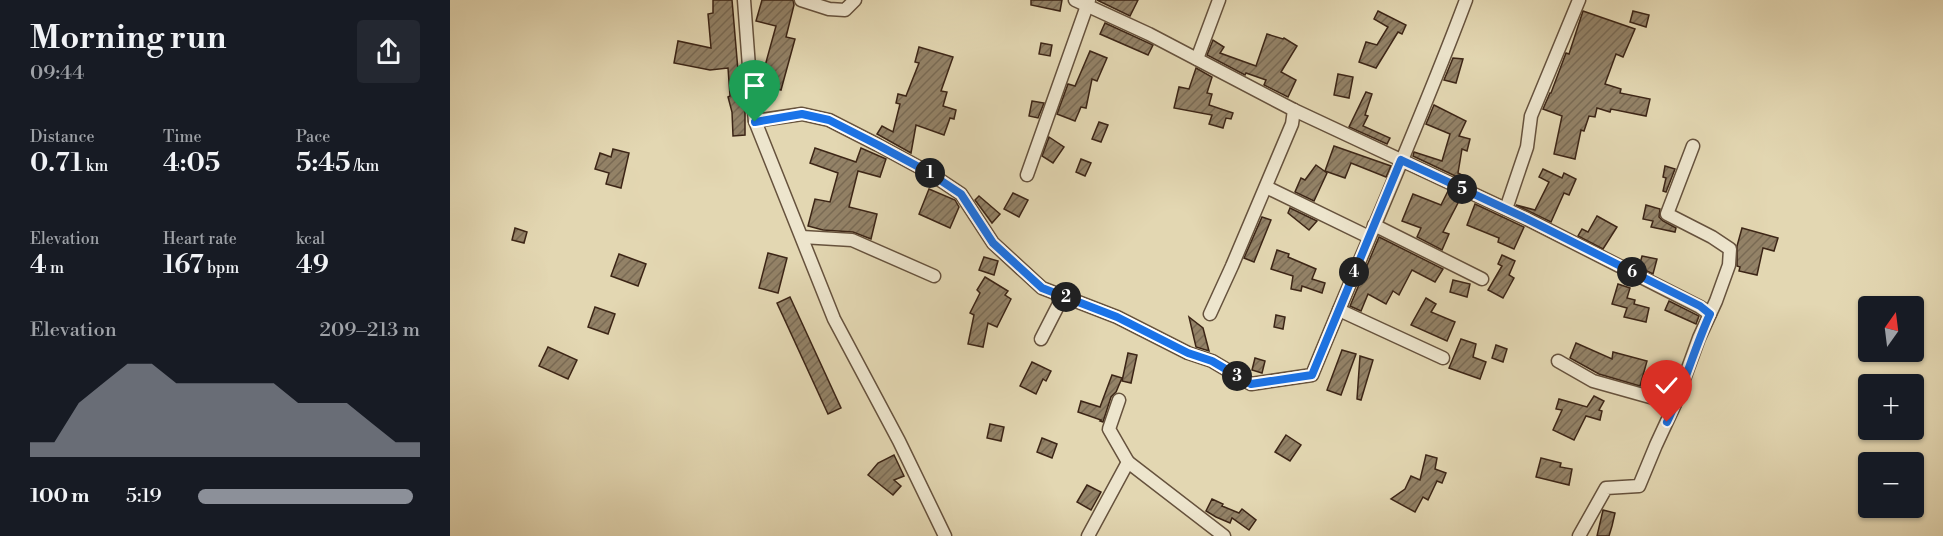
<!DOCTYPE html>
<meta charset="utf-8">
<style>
body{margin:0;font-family:"Libre Bodoni",serif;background:#242831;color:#f1f3f6;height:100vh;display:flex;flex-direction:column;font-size:22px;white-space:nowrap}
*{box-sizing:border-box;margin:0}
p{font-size:20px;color:#9ea1a6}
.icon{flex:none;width:33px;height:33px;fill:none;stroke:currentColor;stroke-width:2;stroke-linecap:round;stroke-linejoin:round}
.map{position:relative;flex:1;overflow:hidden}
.panel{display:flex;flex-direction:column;background:#171b24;width:450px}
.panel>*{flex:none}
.needle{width:39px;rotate:14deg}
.tools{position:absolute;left:1408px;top:296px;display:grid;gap:12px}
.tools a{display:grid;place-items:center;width:66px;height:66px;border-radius:6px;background:#171b24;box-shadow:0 2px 4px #0004;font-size:30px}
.pin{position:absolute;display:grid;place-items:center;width:51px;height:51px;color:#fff;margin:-62px -26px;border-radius:50% 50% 50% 0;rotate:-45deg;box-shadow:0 0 6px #0007}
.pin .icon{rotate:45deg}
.km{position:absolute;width:30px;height:30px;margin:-15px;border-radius:50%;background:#222;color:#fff;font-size:16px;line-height:30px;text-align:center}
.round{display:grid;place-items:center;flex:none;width:63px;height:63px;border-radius:6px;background:#242831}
.summary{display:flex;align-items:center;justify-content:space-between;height:102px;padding:0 30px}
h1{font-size:33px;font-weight:600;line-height:45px}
.stats{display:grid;grid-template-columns:repeat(3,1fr);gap:9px;height:102px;padding:6px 30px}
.stats div{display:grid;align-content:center}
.stats b{font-size:26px;font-weight:600}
.stats small{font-size:16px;font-weight:400}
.stats p{font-size:16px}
.chart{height:168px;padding:12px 30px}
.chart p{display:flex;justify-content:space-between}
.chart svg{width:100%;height:108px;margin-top:6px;fill:#8c9099;opacity:.7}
ul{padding:0 30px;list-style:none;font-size:20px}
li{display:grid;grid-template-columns:96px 72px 1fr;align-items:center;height:45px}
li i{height:15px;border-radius:8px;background:#8c9099}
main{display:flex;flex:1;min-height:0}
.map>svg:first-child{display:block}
</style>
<main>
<section class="panel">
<div class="summary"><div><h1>Morning run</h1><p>09:44</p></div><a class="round"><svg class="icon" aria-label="share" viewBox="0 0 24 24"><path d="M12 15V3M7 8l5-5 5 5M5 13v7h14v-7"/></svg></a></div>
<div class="stats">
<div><p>Distance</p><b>0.71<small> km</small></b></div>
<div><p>Time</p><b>4:05</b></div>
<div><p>Pace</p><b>5:45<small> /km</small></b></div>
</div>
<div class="stats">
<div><p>Elevation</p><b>4<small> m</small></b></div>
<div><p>Heart rate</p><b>167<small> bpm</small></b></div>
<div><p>kcal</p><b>49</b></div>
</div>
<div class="chart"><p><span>Elevation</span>209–213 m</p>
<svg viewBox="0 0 160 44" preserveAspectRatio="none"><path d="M0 44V38L10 38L20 22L30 14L40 6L50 6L60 14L70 14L80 14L90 14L100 14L110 22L120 22L130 22L140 30L150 38L160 38V44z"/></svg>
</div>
<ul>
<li><b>100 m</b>5:19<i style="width:97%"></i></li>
</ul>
</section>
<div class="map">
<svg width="1493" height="536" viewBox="0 0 1493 536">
<defs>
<pattern id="building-hatch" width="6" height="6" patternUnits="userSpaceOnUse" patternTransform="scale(1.5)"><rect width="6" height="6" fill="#938267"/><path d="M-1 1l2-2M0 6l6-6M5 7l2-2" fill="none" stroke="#796a54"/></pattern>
</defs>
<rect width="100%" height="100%" fill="#e3d7b2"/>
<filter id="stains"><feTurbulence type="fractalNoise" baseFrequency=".00333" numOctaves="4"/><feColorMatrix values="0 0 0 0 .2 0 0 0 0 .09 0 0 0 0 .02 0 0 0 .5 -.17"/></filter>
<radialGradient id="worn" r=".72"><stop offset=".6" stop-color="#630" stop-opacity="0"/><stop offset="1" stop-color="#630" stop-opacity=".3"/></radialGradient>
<g fill="url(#building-hatch)" stroke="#3c2516" stroke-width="1.5">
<path d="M 263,0 L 282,0 L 290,94 L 294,93 L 295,106 L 295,135 L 283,136 L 282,112 L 278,97 L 280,96 L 278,68 L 260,70 L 224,63 L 228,41 L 261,48 L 258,14 L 263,13 Z"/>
<path d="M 312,0 L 343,0 L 344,5 L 336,37 L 345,39 L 331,90 L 310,84 L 326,26 L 306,21 Z"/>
<path d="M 581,0 L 612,0 L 610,11 L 581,5 Z"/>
<path d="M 647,0 L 688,0 L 680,16 Z"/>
<path d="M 928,11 L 956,25 L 952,34 L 948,32 L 926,68 L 909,62 L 916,42 L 927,45 L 938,27 L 924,19 Z"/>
<path d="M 1133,11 L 1185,29 L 1173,57 L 1166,54 L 1155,84 L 1171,89 L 1170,93 L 1200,99 L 1196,116 L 1161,109 L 1160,112 L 1147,108 L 1145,117 L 1139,116 L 1134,131 L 1131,130 L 1125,159 L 1104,154 L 1112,116 L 1093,109 L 1100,93 L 1101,93 L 1116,53 L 1119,54 Z"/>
<path d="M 1183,11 L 1199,15 L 1196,27 L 1180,22 Z"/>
<path d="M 655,23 L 703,45 L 698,55 L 650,34 Z"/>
<path d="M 817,34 L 833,39 L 834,38 L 847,46 L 831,72 L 846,80 L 838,97 L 814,85 L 816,80 L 796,73 L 795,75 L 757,55 L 763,40 L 774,47 L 770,53 L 806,66 Z"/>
<path d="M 591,43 L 602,45 L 600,56 L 589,54 Z"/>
<path d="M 469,47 L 503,57 L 491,91 L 497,92 L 493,106 L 506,110 L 504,119 L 500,118 L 494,135 L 466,125 L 461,153 L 427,134 L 432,126 L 443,132 L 450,104 L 446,103 L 448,94 L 456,96 L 469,63 L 465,62 Z"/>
<path d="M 640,51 L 657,58 L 647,81 L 642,79 L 636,108 L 631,107 L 625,121 L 607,114 L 618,84 L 625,86 Z"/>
<path d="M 1003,58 L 1013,59 L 1006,83 L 994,80 Z"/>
<path d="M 746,68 L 762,77 L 757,93 L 762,94 L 759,105 L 783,113 L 781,119 L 776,118 L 773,128 L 759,124 L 762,115 L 724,108 L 729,87 L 739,89 Z"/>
<path d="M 888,74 L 903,77 L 899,98 L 884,95 Z"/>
<path d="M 916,92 L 922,94 L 915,115 L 918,116 L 913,126 L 940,138 L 937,144 L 899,127 Z"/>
<path d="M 582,101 L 594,103 L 588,118 L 579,116 Z"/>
<path d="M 984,105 L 1016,121 L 1009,136 L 1020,139 L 1017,151 L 1012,149 L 1008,173 L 1020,179 L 1018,182 L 963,156 L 964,152 L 992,161 L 1000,134 L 976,124 Z"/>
<path d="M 649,122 L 658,125 L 651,142 L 642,139 Z"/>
<path d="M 599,137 L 614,147 L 603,163 L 592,156 Z"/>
<path d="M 884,146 L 941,166 L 936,177 L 901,163 L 895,178 L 875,171 Z"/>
<path d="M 365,148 L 406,162 L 411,148 L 436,159 L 430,177 L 408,171 L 399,207 L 427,214 L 421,239 L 403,232 L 373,230 L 358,226 L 365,199 L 380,202 L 388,173 L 360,163 Z"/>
<path d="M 163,149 L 179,153 L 171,188 L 156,184 L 159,173 L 145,169 L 150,153 L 161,157 Z"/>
<path d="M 631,159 L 641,163 L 635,176 L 626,172 Z"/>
<path d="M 866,165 L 877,173 L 864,201 L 845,192 L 851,178 L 855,180 Z"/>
<path d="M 1215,166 L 1225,169 L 1216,192 L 1213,191 L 1216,178 L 1213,177 Z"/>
<path d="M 1093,169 L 1112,178 L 1114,173 L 1126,179 L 1119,195 L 1114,193 L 1101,222 L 1066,205 L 1085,210 L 1099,182 L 1089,177 Z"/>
<path d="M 479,189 L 505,200 L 509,207 L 500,228 L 469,214 Z"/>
<path d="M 998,191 L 1011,197 L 993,232 L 999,234 L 992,250 L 967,237 L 971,228 L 952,221 L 963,194 L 991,205 Z"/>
<path d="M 563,193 L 578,200 L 569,217 L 554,209 Z"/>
<path d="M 529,196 L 550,214 L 542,223 L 525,200 Z"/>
<path d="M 1025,204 L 1074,227 L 1064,249 L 1048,242 L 1049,238 L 1017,225 Z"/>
<path d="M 1196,205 L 1210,209 L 1209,217 L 1213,221 L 1226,228 L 1225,232 L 1201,227 L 1203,221 L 1193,219 Z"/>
<path d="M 840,208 L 867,221 L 859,230 L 838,213 Z"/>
<path d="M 1147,216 L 1167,227 L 1153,249 L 1128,236 L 1132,229 L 1138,232 Z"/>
<path d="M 812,217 L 821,220 L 804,262 L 794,258 Z"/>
<path d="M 65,228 L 77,232 L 74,243 L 62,240 Z"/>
<path d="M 1292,228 L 1328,238 L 1324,251 L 1313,248 L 1307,275 L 1289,271 L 1290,267 L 1287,266 L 1287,246 Z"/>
<path d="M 929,237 L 993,269 L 985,282 L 962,270 L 949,295 L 943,291 L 936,304 L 918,294 L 911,311 L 900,306 Z"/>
<path d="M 827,250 L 839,254 L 838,257 L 866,269 L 862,279 L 875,283 L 872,293 L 852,286 L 851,291 L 841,289 L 843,276 L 821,269 Z"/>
<path d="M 318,253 L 337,258 L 328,293 L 309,288 Z"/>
<path d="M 169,254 L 196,264 L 188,286 L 161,276 Z"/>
<path d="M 1052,255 L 1065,261 L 1059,275 L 1064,278 L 1053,298 L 1038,290 L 1052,266 L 1048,264 Z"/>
<path d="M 1192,256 L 1207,259 L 1203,274 L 1189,267 Z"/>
<path d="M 534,257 L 548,261 L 544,275 L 529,270 Z"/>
<path d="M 535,277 L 558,291 L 555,295 L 561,299 L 547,327 L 538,323 L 533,347 L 518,344 L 524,315 L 520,313 L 530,293 L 527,290 Z"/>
<path d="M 1003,280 L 1020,284 L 1017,297 L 1000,292 Z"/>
<path d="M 1168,284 L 1180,288 L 1177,298 L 1185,300 L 1184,304 L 1199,308 L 1196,322 L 1174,317 L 1177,308 L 1162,304 Z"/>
<path d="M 340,297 L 391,408 L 378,414 L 327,303 Z"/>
<path d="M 976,298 L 986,304 L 981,312 L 1005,322 L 997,341 L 961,325 Z"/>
<path d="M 1219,301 L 1249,316 L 1246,324 L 1215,310 Z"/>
<path d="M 145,307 L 165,314 L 158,334 L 138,327 Z"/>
<path d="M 826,315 L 835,317 L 833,329 L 824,327 Z"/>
<path d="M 739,317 L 753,328 L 759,351 L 746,347 Z"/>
<path d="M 1011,339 L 1026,344 L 1023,357 L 1036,362 L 1030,379 L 999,368 Z"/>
<path d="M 1126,343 L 1162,359 L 1163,352 L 1197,361 L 1190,386 L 1149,374 L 1120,358 Z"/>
<path d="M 1046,345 L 1057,349 L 1053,362 L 1042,358 Z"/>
<path d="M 98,347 L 127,360 L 118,379 L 89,366 Z"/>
<path d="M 892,350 L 906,354 L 891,395 L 877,390 Z"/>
<path d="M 678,353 L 687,355 L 681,383 L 672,381 Z"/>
<path d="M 910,356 L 923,360 L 911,400 L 907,399 Z"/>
<path d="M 805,358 L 815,361 L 812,373 L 802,370 Z"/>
<path d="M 582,362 L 601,371 L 596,381 L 593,379 L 586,394 L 570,386 Z"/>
<path d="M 662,375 L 672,378 L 666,392 L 661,397 L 653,422 L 650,421 L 651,420 L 628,412 L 631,401 L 650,407 Z"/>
<path d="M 1144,396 L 1154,401 L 1149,410 L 1152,411 L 1150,420 L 1136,416 L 1124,440 L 1103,430 L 1112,410 L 1106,409 L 1109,399 L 1137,407 Z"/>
<path d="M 540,424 L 554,427 L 551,441 L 537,438 Z"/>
<path d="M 836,435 L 851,445 L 840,461 L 825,452 Z"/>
<path d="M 592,438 L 607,444 L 602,458 L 587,452 Z"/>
<path d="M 444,455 L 454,476 L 444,480 L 451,486 L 443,495 L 418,475 L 428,463 Z"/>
<path d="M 976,455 L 987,458 L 985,469 L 996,473 L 992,483 L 987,481 L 978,500 L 973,497 L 965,512 L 941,499 L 955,489 L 961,476 L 970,480 Z"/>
<path d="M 1091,458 L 1111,463 L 1110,467 L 1122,469 L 1119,485 L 1086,477 Z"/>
<path d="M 637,485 L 651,492 L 641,510 L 627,502 Z"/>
<path d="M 762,499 L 773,504 L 772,506 L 789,513 L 792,509 L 806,520 L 799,530 L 782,518 L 780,523 L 766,517 L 756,511 Z"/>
<path d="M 1153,510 L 1165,513 L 1162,526 L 1159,536 L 1147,536 Z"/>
</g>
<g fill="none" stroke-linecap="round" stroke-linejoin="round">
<defs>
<g id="street">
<path d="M 294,0 L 299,67 L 305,121 L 384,319 L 449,441 L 495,536"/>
<path d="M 351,0 L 379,9 L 395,10 L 405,0"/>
<path d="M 625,0 L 699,34 L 844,110 L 1077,219 L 1250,307 L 1260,314"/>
<path d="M 747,59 L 769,0"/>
<path d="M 305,121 L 352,114 L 379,120 L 428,145 L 478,172 L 511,194 L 543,243 L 592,288 L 667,317 L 738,353 L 762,361 L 801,384 L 862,375 C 913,250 969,126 1016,0"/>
<path d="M 577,175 L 639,0"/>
<path d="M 816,187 L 919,237"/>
<path d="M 1056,209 L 1077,147 L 1081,116 L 1129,0"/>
<path d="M 924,225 L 1032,279"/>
<path d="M 352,237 L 402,240 L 484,276"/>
<path d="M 889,310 L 993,358"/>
<path d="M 760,314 L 782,266 L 842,124 L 844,110"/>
<path d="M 591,339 L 613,296"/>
<path d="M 1108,361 L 1143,381 L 1225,404"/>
<path d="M 669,400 L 659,429 L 678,462"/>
<path d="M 638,536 L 678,462 L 774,536"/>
<path d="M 1129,536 L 1156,488 L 1189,486 L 1206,445 L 1225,404 L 1249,338 L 1266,301 L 1279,265 L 1280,249 L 1262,237 L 1217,214 L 1243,146"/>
</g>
</defs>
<use href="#street" stroke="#66523d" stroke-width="15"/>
<use href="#street" stroke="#ede5cd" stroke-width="12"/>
</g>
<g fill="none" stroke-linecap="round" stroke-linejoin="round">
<defs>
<path id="route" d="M 305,122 L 352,114 L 379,120 L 428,145 L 478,172 L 511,194 L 543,243 L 592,288 L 667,317 L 738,353 L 762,361 L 801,384 L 862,375 L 951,160 L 1077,219 L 1250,306 L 1260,314 C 1244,349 1234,387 1217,422"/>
</defs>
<use href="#route" stroke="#fff" stroke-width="12"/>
<use href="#route" stroke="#1a73e8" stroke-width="8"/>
</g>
<rect width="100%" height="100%" filter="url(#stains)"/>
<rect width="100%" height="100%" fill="url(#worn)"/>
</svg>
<div class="tools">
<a><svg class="needle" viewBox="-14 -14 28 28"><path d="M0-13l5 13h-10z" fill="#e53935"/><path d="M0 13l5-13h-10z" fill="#9ea1a6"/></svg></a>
<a>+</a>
<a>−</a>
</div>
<div class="pin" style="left:305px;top:122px;background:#1e9e55"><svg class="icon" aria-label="arrive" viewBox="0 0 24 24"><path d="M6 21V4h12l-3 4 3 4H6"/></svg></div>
<div class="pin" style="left:1217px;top:422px;background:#d93025"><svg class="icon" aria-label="check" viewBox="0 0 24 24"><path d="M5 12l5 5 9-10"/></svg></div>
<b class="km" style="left:480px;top:173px">1</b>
<b class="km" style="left:616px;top:297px">2</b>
<b class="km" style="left:787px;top:376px">3</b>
<b class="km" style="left:904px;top:272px">4</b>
<b class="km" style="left:1012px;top:189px">5</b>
<b class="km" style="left:1182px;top:272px">6</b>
</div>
</main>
